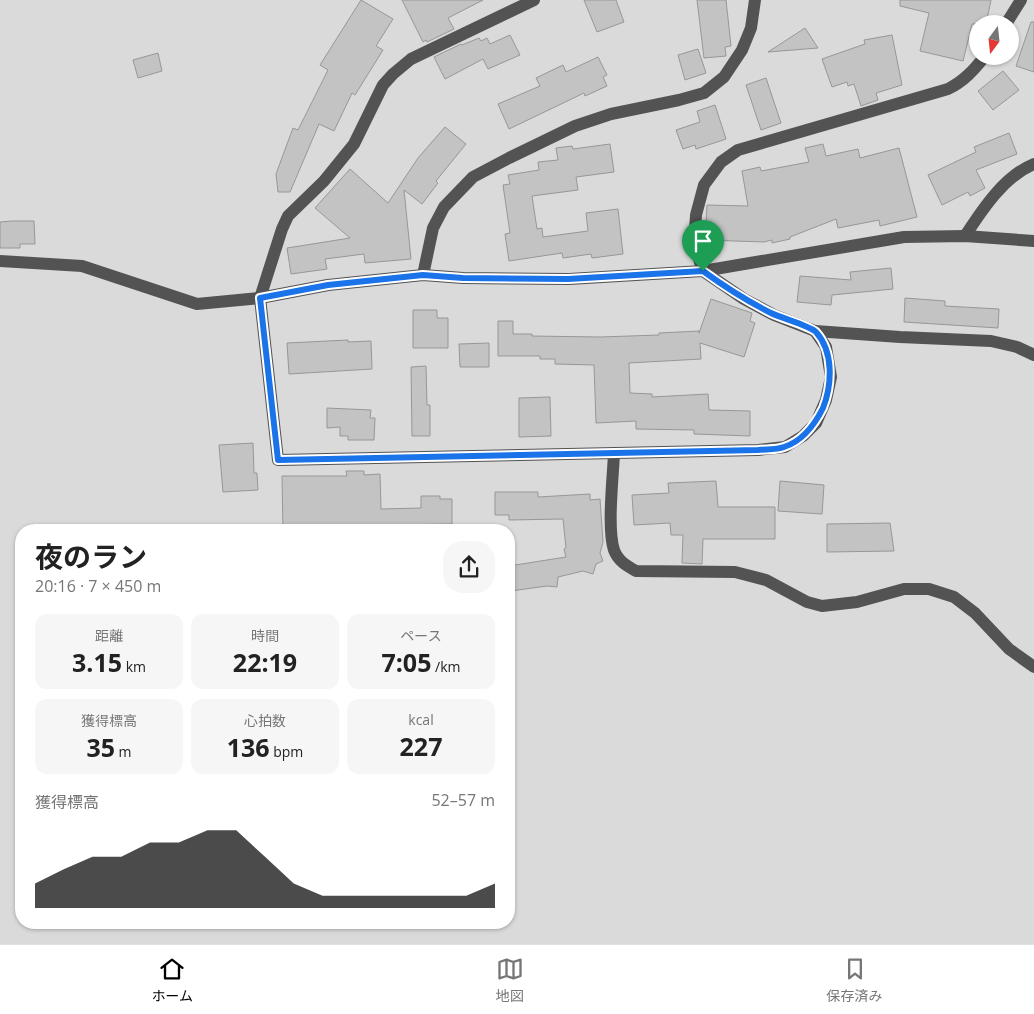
<!DOCTYPE html>
<html lang="ja">
<meta charset="utf-8">
<style>
body{margin:0;font-family:"Open Sans","Noto Sans JP",sans-serif;background:#f6f6f6;color:#222;height:100vh;display:flex;flex-direction:column;font-size:19px;white-space:nowrap}
*{box-sizing:border-box;margin:0}
p{font-size:16px;color:#767676}
.icon{flex:none;width:28px;height:28px;fill:none;stroke:currentColor;stroke-width:2;stroke-linecap:round;stroke-linejoin:round}
.map{position:relative;flex:1;overflow:hidden}
.details{position:absolute;left:15px;top:524px;width:500px;height:405px;display:flex;flex-direction:column;background:#fff;border-radius:20px;box-shadow:0 1px 4px #0004}
.details>*{flex:none}
.needle{width:32px;rotate:195deg}
.buttons{position:absolute;left:969px;top:15px;display:grid;gap:10px}
.buttons a{display:grid;place-items:center;width:50px;height:50px;border-radius:50%;background:#fff;box-shadow:0 1px 4px #0004;font-size:25px}
.pin{position:absolute;display:grid;place-items:center;width:42px;height:42px;color:#fff;margin:-51px -21px;border-radius:50% 50% 50% 0;rotate:-45deg;box-shadow:0 0 5px #0007}
.pin .icon{rotate:45deg}
.round{display:grid;place-items:center;flex:none;width:52px;height:52px;border-radius:20px;background:#f6f6f6}
.summary{display:flex;align-items:center;justify-content:space-between;height:85px;padding:0 20px}
h1{font-size:28px;font-weight:700;line-height:38px}
.stats{display:grid;grid-template-columns:repeat(3,1fr);gap:8px;height:85px;padding:5px 20px}
.stats div{display:grid;align-content:center;border-radius:12px;background:#f6f6f6;text-align:center}
.stats b{font-size:25px;font-weight:700}
.stats small{font-size:14px;font-weight:400}
.stats p{font-size:14px}
.chart{height:140px;padding:10px 20px}
.chart p{display:flex;justify-content:space-between}
.chart svg{width:100%;height:90px;margin-top:5px;fill:#000;opacity:.7}
.tabs{display:flex;justify-content:space-around;align-items:center;height:70px;border-top:1px solid #e0e0e0;background:#fff;font-size:14px;color:#767676}
.tabs a{display:grid;justify-items:center;gap:2px}
.tabs .selected{color:#000}
.map>svg:first-child{display:block}
</style>
<div class="map">
<svg width="1034" height="944" viewBox="0 0 1034 944">
<rect width="100%" height="100%" fill="#fff"/>
<path fill="#dadada" fill-rule="evenodd" d="M 0,0 L 1034,0 L 1034,944 L 0,944 ZM 978,24 L 1010,24 L 1010,56 L 978,56 ZM 21,530 L 509,530 L 509,922 L 21,922 Z"/>
<g fill="#c3c3c3" stroke="#979797">
<path d="M 361,0 L 393,19 L 376,46 L 383,50 L 355,95 L 352,93 L 334,131 L 319,124 L 290,192 L 278,192 L 276,174 L 293,128 L 298,130 L 328,70 L 320,65 Z"/>
<path d="M 402,0 L 483,0 L 448,18 L 454,29 L 427,42 L 426,40 L 423,42 Z"/>
<path d="M 584,0 L 616,0 L 624,22 L 597,32 Z"/>
<path d="M 697,0 L 726,0 L 731,46 L 725,47 L 726,56 L 704,58 Z"/>
<path d="M 900,0 L 991,0 L 986,24 L 972,24 L 963,61 L 920,51 L 929,13 L 900,6 Z"/>
<path d="M 1031,22 L 1034,22 L 1034,72 L 1016,66 Z"/>
<path d="M 805,28 L 818,48 L 768,52 Z"/>
<path d="M 510,35 L 520,55 L 488,69 L 483,59 L 445,79 L 434,57 L 461,44 L 462,45 L 479,38 L 481,41 L 487,38 L 490,44 Z"/>
<path d="M 892,35 L 902,85 L 876,93 L 878,100 L 861,106 L 854,84 L 848,86 L 847,82 L 832,87 L 822,59 L 865,44 L 864,40 Z"/>
<path d="M 698,49 L 706,73 L 685,80 L 678,55 Z"/>
<path d="M 158,53 L 162,71 L 138,78 L 133,60 Z"/>
<path d="M 598,57 L 607,75 L 603,77 L 607,86 L 585,96 L 584,93 L 509,129 L 498,104 L 540,86 L 536,78 L 563,65 L 566,72 Z"/>
<path d="M 1003,71 L 1019,90 L 993,110 L 978,91 Z"/>
<path d="M 766,78 L 781,123 L 761,130 L 746,85 Z"/>
<path d="M 715,105 L 726,139 L 696,149 L 695,145 L 683,149 L 676,130 L 700,122 L 697,111 Z"/>
<path d="M 445,127 L 466,144 L 436,181 L 438,183 L 422,204 L 404,190 L 411,259 L 365,263 L 364,254 L 325,259 L 327,269 L 291,274 L 287,248 L 350,238 L 315,208 L 350,169 L 388,203 L 418,158 Z"/>
<path d="M 1009,133 L 1017,154 L 976,170 L 985,188 L 970,196 L 968,192 L 942,205 L 928,175 L 976,152 L 974,147 Z"/>
<path d="M 610,144 L 614,172 L 576,177 L 578,190 L 532,196 L 537,229 L 542,228 L 543,237 L 588,231 L 586,213 L 618,209 L 623,254 L 592,258 L 591,254 L 563,258 L 562,253 L 509,261 L 505,234 L 510,233 L 503,185 L 510,184 L 508,175 L 539,170 L 538,162 L 558,160 L 556,148 L 572,146 L 573,149 Z"/>
<path d="M 823,144 L 826,156 L 858,149 L 860,158 L 899,148 L 917,217 L 880,226 L 879,220 L 838,228 L 836,219 L 790,237 L 790,239 L 772,243 L 772,240 L 764,242 L 705,240 L 707,205 L 748,206 L 742,171 L 760,167 L 761,171 L 809,162 L 805,148 Z"/>
<path d="M 12,221 L 34,221 L 35,244 L 20,244 L 20,248 L 0,248 L 0,222 Z"/>
<path d="M 891,268 L 893,289 L 832,295 L 831,305 L 797,302 L 800,276 L 851,280 L 850,272 Z"/>
<path d="M 905,298 L 945,301 L 945,306 L 999,309 L 998,328 L 904,322 Z"/>
<path d="M 711,299 L 752,313 L 750,321 L 755,323 L 744,357 L 700,343 L 701,359 L 629,363 L 630,393 L 652,394 L 652,397 L 708,394 L 709,410 L 750,411 L 750,436 L 694,434 L 694,430 L 636,429 L 636,421 L 596,423 L 594,365 L 555,364 L 555,359 L 540,359 L 540,356 L 498,356 L 498,321 L 513,321 L 513,334 L 532,334 L 532,336 L 600,337 L 659,335 L 659,333 L 699,331 L 699,333 Z"/>
<path d="M 413,310 L 437,310 L 437,318 L 448,318 L 448,348 L 413,348 Z"/>
<path d="M 348,340 L 348,342 L 371,341 L 372,369 L 289,374 L 287,343 Z"/>
<path d="M 489,343 L 489,367 L 460,367 L 459,344 Z"/>
<path d="M 426,366 L 427,405 L 430,405 L 430,436 L 412,436 L 411,367 Z"/>
<path d="M 550,397 L 551,436 L 519,437 L 519,398 Z"/>
<path d="M 327,408 L 371,410 L 370,418 L 375,418 L 374,440 L 348,440 L 348,436 L 340,436 L 340,427 L 327,428 Z"/>
<path d="M 253,443 L 254,473 L 257,473 L 258,490 L 223,492 L 219,445 Z"/>
<path d="M 346,471 L 364,471 L 364,475 L 380,474 L 381,509 L 421,508 L 421,496 L 440,496 L 440,499 L 452,499 L 452,524 L 394,525 L 394,530 L 283,530 L 282,476 L 347,476 Z"/>
<path d="M 716,481 L 718,507 L 775,507 L 775,539 L 703,539 L 702,564 L 682,563 L 683,535 L 671,535 L 670,523 L 634,525 L 632,495 L 669,493 L 668,483 Z"/>
<path d="M 780,481 L 824,485 L 822,514 L 778,511 Z"/>
<path d="M 495,492 L 538,492 L 538,497 L 590,494 L 590,500 L 600,499 L 603,542 L 600,553 L 603,561 L 596,564 L 593,574 L 583,571 L 558,577 L 557,587 L 547,586 L 511,591 L 509,566 L 566,557 L 564,549 L 566,548 L 563,519 L 509,520 L 509,515 L 495,515 Z"/>
<path d="M 890,523 L 894,551 L 827,552 L 827,524 Z"/>
</g>
<g fill="none" stroke-linecap="round" stroke-linejoin="round">
<g stroke="#535353" stroke-width="12">
<path d="M 534,0 L 411,59 L 393,74 L 383,85 L 354,144 L 324,181 L 288,216 L 282,229 L 260,298 L 278,460 L 758,450 L 785,447 L 803,436 L 816,423 L 826,400 L 831,377 L 826,347 L 815,331"/>
<path d="M 1006,24 L 1021,0"/>
<path d="M 985,56 C 974,70 964,81 948,89 L 738,150 L 721,162 L 704,185 L 696,215 L 695,231 L 696,250 L 703,271 L 744,299 L 774,315 L 815,331 L 900,337 L 991,341 L 1017,347 L 1034,355"/>
<path d="M 965,236 C 982,210 1004,176 1034,164"/>
<path d="M 0,261 L 82,266 L 197,304 L 260,298 L 328,285 L 423,275 L 463,278 L 569,279 L 703,271 L 904,237 L 965,236 L 1034,241"/>
<path d="M 423,275 L 433,228 L 444,207 L 473,177 L 509,158 L 575,126 L 611,114 L 679,100 L 704,93 L 724,77 L 742,50 L 751,28 L 755,0"/>
<path d="M 614,453 C 613,478 607,528 614,550 C 618,561 627,566 636,571 L 735,572 L 766,580 L 807,602 L 822,606 L 857,602 L 904,589 L 929,589 L 954,597 L 975,613 L 1009,649 L 1034,667"/>
</g>
</g>
<g fill="none" stroke-linecap="round" stroke-linejoin="round">
<defs>
<path id="route" d="M 703,271 C 725,287 747,301 771,313 C 781,318 810,326 816,332 C 834,352 832,385 823,408 C 815,424 803,441 784,447 C 776,450 766,449 758,450 L 278,460 L 260,298 L 328,285 L 423,275 L 463,278 L 568,279 Z"/>
</defs>
<use href="#route" stroke="#fff" stroke-width="10"/>
<use href="#route" stroke="#1a73e8" stroke-width="6"/>
</g>
</svg>
<div class="buttons">
<a><svg class="needle" viewBox="-14 -14 28 28"><path d="M0-13l5 13h-10z" fill="#e53935"/><path d="M0 13l5-13h-10z" fill="#767676"/></svg></a>
</div>
<div class="pin" style="left:703px;top:271px;background:#1e9e55"><svg class="icon" aria-label="arrive" viewBox="0 0 24 24"><path d="M6 21V4h12l-3 4 3 4H6"/></svg></div>
<section class="details">
<div class="summary"><div><h1>夜のラン</h1><p>20:16 · 7 × 450 m</p></div><a class="round"><svg class="icon" aria-label="share" viewBox="0 0 24 24"><path d="M12 15V3M7 8l5-5 5 5M5 13v7h14v-7"/></svg></a></div>
<div class="stats">
<div><p>距離</p><b>3.15<small> km</small></b></div>
<div><p>時間</p><b>22:19</b></div>
<div><p>ペース</p><b>7:05<small> /km</small></b></div>
</div>
<div class="stats">
<div><p>獲得標高</p><b>35<small> m</small></b></div>
<div><p>心拍数</p><b>136<small> bpm</small></b></div>
<div><p>kcal</p><b>227</b></div>
</div>
<div class="chart"><p><span>獲得標高</span>52–57 m</p>
<svg viewBox="0 0 160 44" preserveAspectRatio="none"><path d="M0 44V32L10 25L20 19L30 19L40 12L50 12L60 6L70 6L80 19L90 32L100 38L110 38L120 38L130 38L140 38L150 38L160 32V44z"/></svg>
</div>
</section>
</div>
<nav class="tabs">
<a class="selected"><svg class="icon" aria-label="home" viewBox="0 0 24 24"><path d="M3 11l9-7 9 7M6 9v11h12V9"/></svg>ホーム</a>
<a><svg class="icon" aria-label="map" viewBox="0 0 24 24"><path d="M3 6l6-2 6 2 6-2v14l-6 2-6-2-6 2zM9 4v14M15 6v14"/></svg>地図</a>
<a><svg class="icon" aria-label="saved" viewBox="0 0 24 24"><path d="M7 4h10v16l-5-4-5 4z"/></svg>保存済み</a>
</nav>
